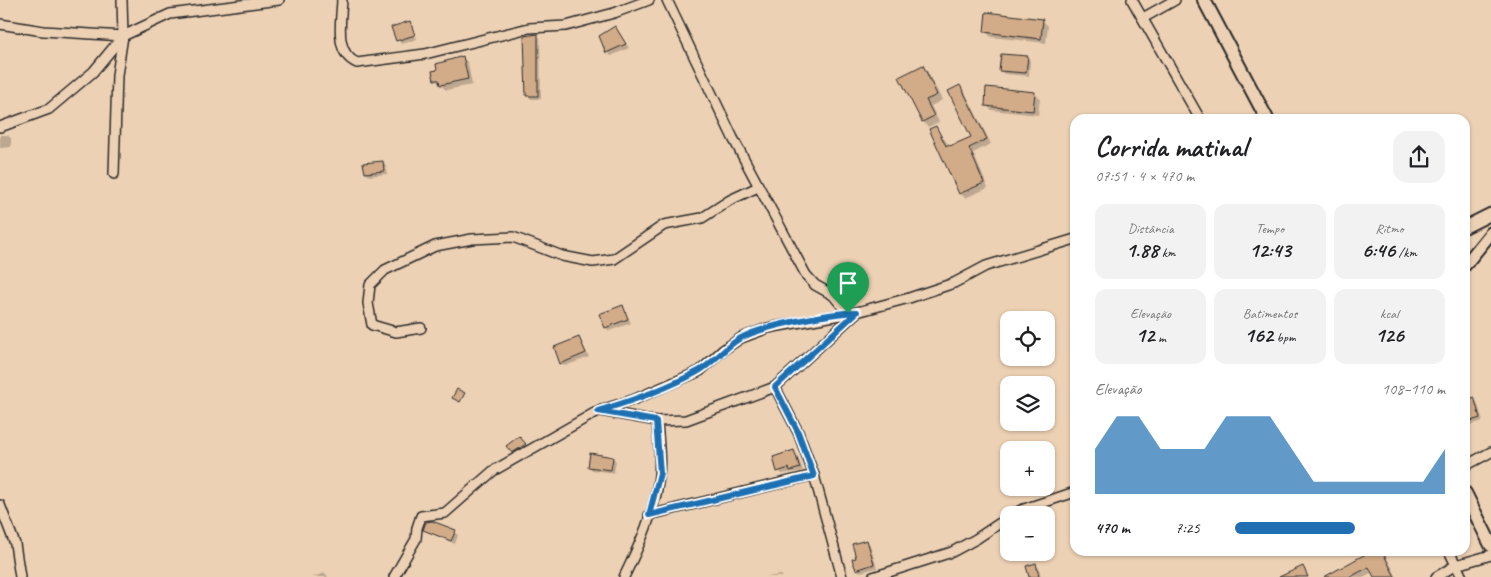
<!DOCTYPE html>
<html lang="pt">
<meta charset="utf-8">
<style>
body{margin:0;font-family:Caveat,sans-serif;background:#f2f2f2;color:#202124;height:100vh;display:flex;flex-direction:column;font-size:19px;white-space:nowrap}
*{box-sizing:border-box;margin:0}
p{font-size:16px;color:#757577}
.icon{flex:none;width:28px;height:28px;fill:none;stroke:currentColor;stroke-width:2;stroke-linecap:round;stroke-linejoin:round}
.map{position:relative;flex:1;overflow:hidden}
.sheet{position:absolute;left:1070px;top:114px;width:400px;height:442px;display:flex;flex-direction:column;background:#fff;border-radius:15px;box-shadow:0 1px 4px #0004}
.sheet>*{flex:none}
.buttons{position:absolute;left:1000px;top:311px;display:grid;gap:10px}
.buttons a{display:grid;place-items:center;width:55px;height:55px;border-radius:10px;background:#fff;box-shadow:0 1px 4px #0004;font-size:25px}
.pin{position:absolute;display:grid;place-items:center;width:42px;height:42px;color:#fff;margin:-51px -21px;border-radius:50% 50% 50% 0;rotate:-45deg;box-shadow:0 0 5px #0007}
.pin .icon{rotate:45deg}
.round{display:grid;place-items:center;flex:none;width:52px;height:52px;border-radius:15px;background:#f2f2f2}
.headline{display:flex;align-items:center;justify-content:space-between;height:85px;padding:0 25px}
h1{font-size:28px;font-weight:700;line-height:38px}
.metrics{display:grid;grid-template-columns:repeat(3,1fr);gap:8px;height:85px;padding:5px 25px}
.metrics div{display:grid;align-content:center;border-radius:12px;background:#f2f2f2;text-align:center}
.metrics b{font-size:21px;font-weight:700}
.metrics small{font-size:14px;font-weight:400}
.metrics p{font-size:14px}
.chart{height:140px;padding:10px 25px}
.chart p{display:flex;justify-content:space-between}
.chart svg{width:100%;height:90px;margin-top:5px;fill:#1f6fb2;opacity:.7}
ul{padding:0 25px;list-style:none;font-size:16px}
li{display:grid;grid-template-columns:80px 60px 1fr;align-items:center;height:38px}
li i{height:12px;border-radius:6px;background:#1f6fb2}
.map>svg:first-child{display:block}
</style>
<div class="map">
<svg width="1491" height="577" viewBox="0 0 1491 577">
<rect width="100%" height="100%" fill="#edd1b4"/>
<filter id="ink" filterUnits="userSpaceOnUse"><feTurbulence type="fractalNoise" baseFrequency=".02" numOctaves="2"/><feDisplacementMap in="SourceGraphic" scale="10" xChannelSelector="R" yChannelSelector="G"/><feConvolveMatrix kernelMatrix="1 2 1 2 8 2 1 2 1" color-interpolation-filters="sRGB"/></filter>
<g filter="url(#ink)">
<g fill="#0003">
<path d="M 1042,20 L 1048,26 L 1046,43 L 991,37 L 985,31 Z"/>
<path d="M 410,22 L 417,39 L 401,44 L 393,28 Z"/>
<path d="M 615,27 L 629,48 L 611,56 L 607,52 Z"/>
<path d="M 537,35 L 540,38 L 541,99 L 531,99 L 528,95 Z"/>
<path d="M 462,57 L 468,63 L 472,85 L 446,90 L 435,80 L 438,71 Z"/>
<path d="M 1027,57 L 1030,61 L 1029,76 L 1004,74 L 1000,70 Z"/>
<path d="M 923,67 L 928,72 L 942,100 L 931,106 L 939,122 L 928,127 L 923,122 L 901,77 Z"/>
<path d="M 960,87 L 965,92 L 991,144 L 973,153 L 988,188 L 965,198 L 960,193 L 935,127 L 951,148 L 972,138 Z"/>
<path d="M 1034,93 L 1040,98 L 1038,115 L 991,110 L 986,105 Z"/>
<path d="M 0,135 L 7,135 L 11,138 L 11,147 L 0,148 Z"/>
<path d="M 383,162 L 386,165 L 387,174 L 369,176 L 366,173 Z"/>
<path d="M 623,307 L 631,323 L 609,331 L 606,327 Z"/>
<path d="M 579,338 L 589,357 L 565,366 L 561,363 Z"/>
<path d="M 1473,398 L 1477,402 L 1483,421 L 1465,427 L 1465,401 Z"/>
<path d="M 523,441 L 528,448 L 516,456 L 512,452 Z"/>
<path d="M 794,451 L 797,455 L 803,471 L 782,474 L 779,471 Z"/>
<path d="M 613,458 L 616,461 L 614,473 L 592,470 L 589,466 Z"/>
<path d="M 425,529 L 455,532 L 458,535 L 455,544 Z"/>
<path d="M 867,541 L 870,545 L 877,568 L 860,572 L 857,569 Z"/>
<path d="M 1361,551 L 1383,551 L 1397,577 L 1375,577 L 1373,572 L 1363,577 L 1333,577 L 1364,557 Z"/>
<path d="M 1035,565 L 1039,568 L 1041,577 L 1031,577 Z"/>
<path d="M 325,573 L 328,577 L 313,577 Z"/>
<path d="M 781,575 L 783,577 L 766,577 Z"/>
</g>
<g fill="#d2ac89" stroke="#2b2b2b">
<path d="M 986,12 L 1043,19 L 1041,39 L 984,32 Z"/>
<path d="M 410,21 L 415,35 L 396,41 L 391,27 Z"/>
<path d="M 615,26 L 626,44 L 606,53 L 599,36 Z"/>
<path d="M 538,34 L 538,96 L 526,96 L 524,36 Z"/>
<path d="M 1001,54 L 1028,56 L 1026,73 L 999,71 Z"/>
<path d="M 463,56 L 468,79 L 440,85 L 439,80 L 434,80 L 432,71 L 437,70 L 436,64 Z"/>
<path d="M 923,65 L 937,95 L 926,100 L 934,116 L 922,122 L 899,77 Z"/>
<path d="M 960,85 L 987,139 L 969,148 L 984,183 L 959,194 L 929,129 L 936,126 L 946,146 L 949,144 L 950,146 L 971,137 L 948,91 Z"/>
<path d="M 986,87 L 1035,92 L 1033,111 L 985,106 Z"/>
<path d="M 383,161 L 384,171 L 365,173 L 363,163 Z"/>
<path d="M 623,305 L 628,319 L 605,328 L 599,314 Z"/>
<path d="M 579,337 L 586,353 L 560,364 L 554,347 Z"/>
<path d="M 457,389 L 465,393 L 460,402 L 452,398 Z"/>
<path d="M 1474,397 L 1480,418 L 1465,423 L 1465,400 Z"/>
<path d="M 519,436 L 526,444 L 512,453 L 506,446 Z"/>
<path d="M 794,450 L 800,468 L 790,471 L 789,468 L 777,472 L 773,457 Z"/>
<path d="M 590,453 L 613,457 L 611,470 L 588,467 Z"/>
<path d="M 432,521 L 456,530 L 451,541 L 423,530 L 426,522 Z"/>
<path d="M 867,540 L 874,564 L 856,570 L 852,559 L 856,558 L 852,544 Z"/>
<path d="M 1371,551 L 1382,551 L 1395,577 L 1374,577 L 1369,567 L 1350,577 L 1324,577 Z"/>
<path d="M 1036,563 L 1039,577 L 1029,577 L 1026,566 Z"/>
<path d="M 1303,566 L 1308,577 L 1279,577 Z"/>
</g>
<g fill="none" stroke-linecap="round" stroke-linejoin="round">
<defs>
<g id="minor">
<path d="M 342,0 C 341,22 334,53 357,63 L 425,54 L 529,28 L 566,26 L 614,13 L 649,0"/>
<path d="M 667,0 L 733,138 L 806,275 L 815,285 L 833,295 L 848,313"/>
<path d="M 1132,0 L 1200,119"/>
<path d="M 1143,18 L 1175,0"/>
<path d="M 0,24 L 43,31 L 123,36 L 170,14 L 279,0"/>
<path d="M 0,127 L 49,109 L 93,72 L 122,37"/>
<path d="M 114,174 L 117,75 L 123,36 L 122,0"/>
<path d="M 421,328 L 396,332 L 372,325 L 368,303 L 370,285 L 385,270 L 435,246 L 472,239 L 513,237 L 562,256 L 593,262 L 614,259 L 664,225 L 702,218 L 730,200 L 758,187"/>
<path d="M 775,387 L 798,432 L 814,475 L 842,577"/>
<path d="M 601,411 L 657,421 L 686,420 L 775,387 L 857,312"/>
<path d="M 1465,466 L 1491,452"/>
<path d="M 0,505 L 15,544 L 20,577"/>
<path d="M 649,515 L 814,475"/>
<path d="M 1013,515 L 1021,510 L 1075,492"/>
<path d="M 1449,551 L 1462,577"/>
<path d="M 394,577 L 416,539 L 417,528 L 421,516 L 445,513 L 493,471 L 598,411 L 633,400 L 700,371 L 723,350 L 741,338 L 768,328 L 857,312 L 909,298 L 954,283 L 986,266 L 1075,239"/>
<path d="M 624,577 C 639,546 656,510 659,475 C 661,457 658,439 657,421"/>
<path d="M 873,577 L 952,552 L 976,539 L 1009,517"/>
<path d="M 1436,577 L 1456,565 L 1491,555"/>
</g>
<g id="tertiary">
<path d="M 1465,227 L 1491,214"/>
<path d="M 1465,265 L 1491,233"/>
</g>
<g id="secondary">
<path d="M 1204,0 L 1267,119"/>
<path d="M 1465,493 L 1491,545"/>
</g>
</defs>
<use href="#minor" stroke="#2b2b2b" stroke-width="12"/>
<use href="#tertiary" stroke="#2b2b2b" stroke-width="15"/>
<use href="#secondary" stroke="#2b2b2b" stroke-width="16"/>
<use href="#minor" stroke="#edd1b4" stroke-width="9"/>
<use href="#tertiary" stroke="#edd1b4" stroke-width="11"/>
<use href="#secondary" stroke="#edd1b4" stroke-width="12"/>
</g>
</g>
<g fill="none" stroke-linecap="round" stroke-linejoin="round" filter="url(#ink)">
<defs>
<path id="route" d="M 857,312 L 775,387 L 798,432 L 814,476 L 649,515 L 660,473 L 656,421 L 598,411 C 632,401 666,389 697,372 C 713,364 724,348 739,339 C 760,326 832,313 857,312 Z"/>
</defs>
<use href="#route" stroke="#fff" stroke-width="10"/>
<use href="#route" stroke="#1f6fb2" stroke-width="6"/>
</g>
</svg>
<div class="buttons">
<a><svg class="icon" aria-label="locate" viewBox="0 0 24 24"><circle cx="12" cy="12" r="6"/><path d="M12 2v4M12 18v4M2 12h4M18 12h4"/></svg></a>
<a><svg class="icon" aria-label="layers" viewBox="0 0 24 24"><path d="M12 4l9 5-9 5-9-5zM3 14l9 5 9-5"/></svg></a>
<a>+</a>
<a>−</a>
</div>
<div class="pin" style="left:848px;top:313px;background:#1e9e55"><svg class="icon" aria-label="arrive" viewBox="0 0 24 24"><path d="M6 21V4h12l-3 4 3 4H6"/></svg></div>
<section class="sheet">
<div class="headline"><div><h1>Corrida matinal</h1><p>07:51 · 4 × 470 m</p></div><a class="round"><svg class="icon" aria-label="share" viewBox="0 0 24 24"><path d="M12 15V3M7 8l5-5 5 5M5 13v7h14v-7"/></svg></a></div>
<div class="metrics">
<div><p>Distância</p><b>1.88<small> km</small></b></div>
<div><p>Tempo</p><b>12:43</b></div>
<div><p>Ritmo</p><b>6:46<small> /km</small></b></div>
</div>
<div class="metrics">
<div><p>Elevação</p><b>12<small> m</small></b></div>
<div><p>Batimentos</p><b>162<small> bpm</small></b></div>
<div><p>kcal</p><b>126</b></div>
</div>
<div class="chart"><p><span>Elevação</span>108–110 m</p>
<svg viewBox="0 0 160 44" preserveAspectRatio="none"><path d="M0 44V22L10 6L20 6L30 22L40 22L50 22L60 6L70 6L80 6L90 22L100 38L110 38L120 38L130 38L140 38L150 38L160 22V44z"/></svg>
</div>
<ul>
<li><b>470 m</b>7:25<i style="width:57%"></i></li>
</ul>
</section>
</div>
